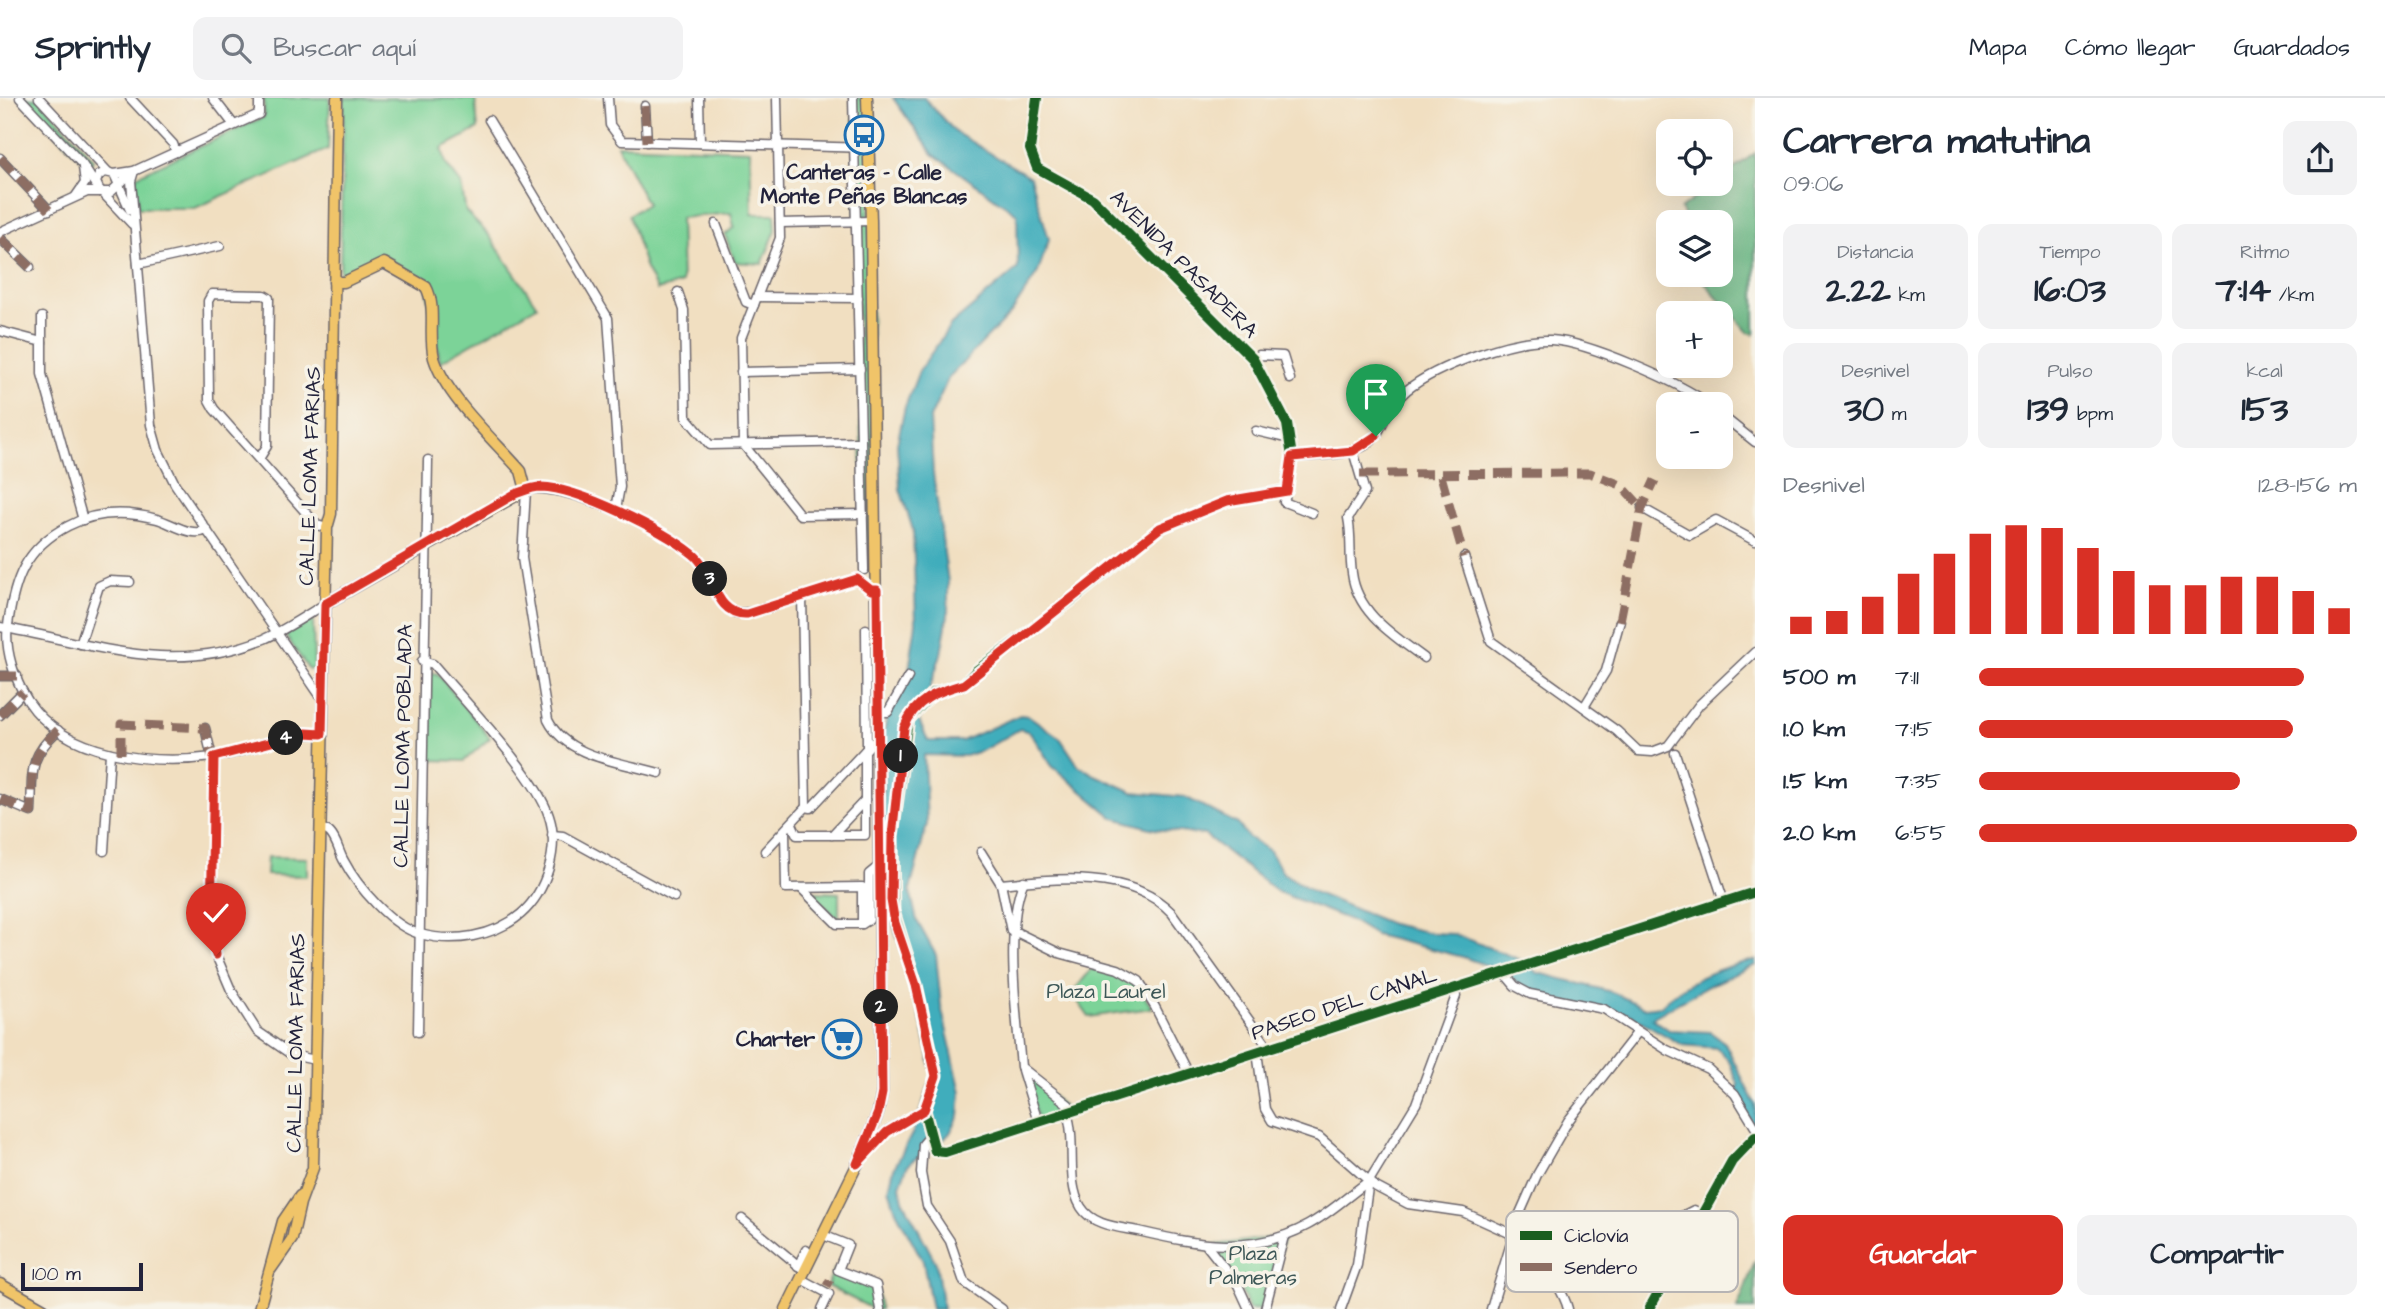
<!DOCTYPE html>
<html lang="es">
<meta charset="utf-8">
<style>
body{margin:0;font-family:"Architects Daughter",sans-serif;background:#f2f2f3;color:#1f2937;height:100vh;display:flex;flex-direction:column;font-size:26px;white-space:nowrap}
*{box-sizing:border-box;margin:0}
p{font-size:23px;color:#747a83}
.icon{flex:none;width:38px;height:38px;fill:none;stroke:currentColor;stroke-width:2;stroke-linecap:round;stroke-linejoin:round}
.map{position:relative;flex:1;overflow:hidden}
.details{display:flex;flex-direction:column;background:#fff;width:630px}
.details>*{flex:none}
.fabs{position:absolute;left:1656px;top:21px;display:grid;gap:14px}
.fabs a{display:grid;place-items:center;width:77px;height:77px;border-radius:14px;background:#fff;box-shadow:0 7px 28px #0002;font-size:35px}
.scale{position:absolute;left:21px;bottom:18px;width:122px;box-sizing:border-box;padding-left:7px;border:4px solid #22223b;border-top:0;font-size:19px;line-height:24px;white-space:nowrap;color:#22223b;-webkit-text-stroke:5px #f7f3e8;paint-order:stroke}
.pin{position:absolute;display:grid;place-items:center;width:60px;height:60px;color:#fff;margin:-72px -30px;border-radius:50% 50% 50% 0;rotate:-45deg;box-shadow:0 0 7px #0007}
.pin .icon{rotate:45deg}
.km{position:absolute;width:35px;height:35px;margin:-18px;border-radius:50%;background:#222;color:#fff;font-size:19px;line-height:35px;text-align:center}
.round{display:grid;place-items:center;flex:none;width:74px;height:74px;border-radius:14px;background:#f2f2f3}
.head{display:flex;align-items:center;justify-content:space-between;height:119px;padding:0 28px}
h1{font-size:38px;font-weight:700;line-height:52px}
.figures{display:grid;grid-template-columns:repeat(3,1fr);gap:10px;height:119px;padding:7px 28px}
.figures div{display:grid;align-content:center;border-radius:14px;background:#f2f2f3;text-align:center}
.figures b{font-size:35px;font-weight:700}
.figures small{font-size:19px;font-weight:400}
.figures p{font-size:19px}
.chart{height:196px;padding:14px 28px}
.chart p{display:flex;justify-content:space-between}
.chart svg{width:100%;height:126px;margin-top:7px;stroke:#d93025;stroke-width:6}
.button{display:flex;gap:14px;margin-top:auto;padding:14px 28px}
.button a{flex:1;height:80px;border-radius:14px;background:#d93025;color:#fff;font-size:28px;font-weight:700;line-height:80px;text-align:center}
.button a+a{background:#f2f2f3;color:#1f2937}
ul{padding:0 28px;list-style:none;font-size:23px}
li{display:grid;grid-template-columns:112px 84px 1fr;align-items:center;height:52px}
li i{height:18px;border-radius:9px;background:#d93025}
header{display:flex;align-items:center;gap:42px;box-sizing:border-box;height:98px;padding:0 35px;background:#fff;border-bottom:2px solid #e0e1e3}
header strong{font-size:33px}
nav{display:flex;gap:38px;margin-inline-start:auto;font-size:24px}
.search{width:490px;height:63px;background:#f2f2f3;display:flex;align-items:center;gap:18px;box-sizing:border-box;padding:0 24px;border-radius:14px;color:#747a83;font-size:26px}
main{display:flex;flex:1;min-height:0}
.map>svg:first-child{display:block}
</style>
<header>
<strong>Sprintly</strong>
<div class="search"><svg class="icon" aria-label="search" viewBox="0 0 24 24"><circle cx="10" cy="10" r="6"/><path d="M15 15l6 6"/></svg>Buscar aquí</div>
<nav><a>Mapa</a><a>Cómo llegar</a><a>Guardados</a></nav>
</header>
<main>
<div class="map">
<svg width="1755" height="1211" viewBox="0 0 1755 1211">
<rect width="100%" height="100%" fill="#f7f3e8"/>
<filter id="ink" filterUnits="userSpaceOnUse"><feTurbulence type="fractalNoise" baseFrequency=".0143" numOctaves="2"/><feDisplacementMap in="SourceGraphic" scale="14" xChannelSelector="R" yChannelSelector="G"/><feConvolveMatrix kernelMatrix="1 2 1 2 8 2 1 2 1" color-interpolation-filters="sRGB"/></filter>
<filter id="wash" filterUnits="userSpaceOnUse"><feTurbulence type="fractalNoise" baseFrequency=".00686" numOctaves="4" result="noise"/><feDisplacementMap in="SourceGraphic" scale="28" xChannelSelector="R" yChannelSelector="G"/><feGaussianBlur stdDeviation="1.57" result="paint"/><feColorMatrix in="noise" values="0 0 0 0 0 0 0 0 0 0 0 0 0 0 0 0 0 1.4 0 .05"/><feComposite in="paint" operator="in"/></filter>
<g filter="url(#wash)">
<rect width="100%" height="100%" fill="#f1dfc1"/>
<g fill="#7bd398" stroke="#4e7a6a" stroke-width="2">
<path d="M 20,0 L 39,0 L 93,61 L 91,65 L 87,67 Z"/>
<path d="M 264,0 L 330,0 L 328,51 L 195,110 L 138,110 L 136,78 L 264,19 Z"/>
<path d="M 344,0 L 475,1 L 478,31 L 442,50 L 446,66 L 461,86 L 466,114 L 488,136 L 537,208 L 440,264 L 426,184 C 384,158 388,156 344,180 L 340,178 Z"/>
<path d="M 853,0 L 867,0 L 876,471 L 864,472 Z"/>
<path d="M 617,47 L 750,52 L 752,116 L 775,116 L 776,132 L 762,166 L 735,164 L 725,137 L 734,129 L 731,115 L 680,120 L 682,185 L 657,192 L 646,171 L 629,117 L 647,106 Z"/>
<path d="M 313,520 L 314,570 L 309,572 L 286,538 L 288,534 Z"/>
<path d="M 429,574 L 438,576 L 490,640 L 464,663 L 428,662 L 425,659 Z"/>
<path d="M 267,759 L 307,760 L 307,778 L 266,777 Z"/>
<path d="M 816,794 L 839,795 L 839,822 L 814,797 Z"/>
<path d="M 1095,867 L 1132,878 L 1152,910 L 1089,919 L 1072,895 Z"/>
<path d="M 1026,976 L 1071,1014 L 1038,1024 Z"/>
<path d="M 1284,1138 L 1265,1211 L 1249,1211 L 1242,1194 L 1207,1148 Z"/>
<path d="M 834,1171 L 876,1187 L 880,1211 L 873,1211 L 827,1188 Z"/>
</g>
<g fill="#64b580" stroke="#436c5e" stroke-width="2">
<path d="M 1755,55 L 1755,236 L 1748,234 L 1698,177 L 1720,177 L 1720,124 L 1687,124 L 1680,111 L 1714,86 L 1720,86 L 1720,81 Z"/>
<path d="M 1755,1163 L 1755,1211 L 1737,1211 Z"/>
</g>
<path fill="#3fadbc" stroke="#30687c" stroke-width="2" d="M 893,0 L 924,0 L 955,34 L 1030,79 L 1049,141 L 1038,174 L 1012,214 L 949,279 L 930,320 L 933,375 L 948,484 L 948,517 L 941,556 L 919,623 L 928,643 L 962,643 L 1020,617 L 1029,618 L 1060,640 L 1078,667 L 1095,677 L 1133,694 L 1185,699 L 1238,726 L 1248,739 L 1270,753 L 1283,775 L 1316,795 L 1391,826 L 1431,835 L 1454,836 L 1531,866 L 1535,874 L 1612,894 L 1645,910 L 1661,908 C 1685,882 1719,869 1755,862 L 1755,867 L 1710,887 L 1652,920 L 1669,932 L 1710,934 L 1725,945 L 1755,1006 L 1755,1029 L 1735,996 L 1738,986 L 1729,963 L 1717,950 L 1682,947 L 1627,915 L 1610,914 L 1530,896 L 1505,874 L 1463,859 L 1375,837 L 1350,822 L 1278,794 L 1205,737 L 1154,731 L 1114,720 L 1052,668 L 1030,634 L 1020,631 L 983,652 L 965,658 L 924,657 L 927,726 L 910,792 L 917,823 L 936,857 L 941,908 L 961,994 L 959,1018 L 950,1035 L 936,1050 L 913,1062 L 907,1069 L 900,1088 L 903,1102 L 936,1165 L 943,1211 L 932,1211 L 923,1163 L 896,1113 L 889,1091 L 894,1070 L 913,1034 L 933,977 L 914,889 L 892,824 L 885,822 L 882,645 L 888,614 L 908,579 L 916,525 L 913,432 L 900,391 L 897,346 L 905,309 L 919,273 L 951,227 L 1018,170 L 1017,116 L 933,56 Z"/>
</g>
<g filter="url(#ink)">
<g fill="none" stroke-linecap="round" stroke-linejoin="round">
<defs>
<g id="minor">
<path d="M 20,0 L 82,66 L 95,86"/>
<path d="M 39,0 L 108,74"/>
<path d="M 130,0 L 173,46 L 176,54"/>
<path d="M 213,0 L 234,27"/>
<path d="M 608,0 L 610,27 L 622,43 L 869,50"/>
<path d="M 699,0 L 700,45"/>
<path d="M 777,0 L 780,140 L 741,240 L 743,346 L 800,417 L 863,416"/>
<path d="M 853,0 L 864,472"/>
<path d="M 1037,0 L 1030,51 L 1037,70 L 1093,101 L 1253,261 L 1287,326 L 1292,359 L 1287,392 L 1227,403 L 1160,430 L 1072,502 L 977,572 L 964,586 L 933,595 L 908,621 L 892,738 L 893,813 L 916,887 L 936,977 L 924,1012 L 935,1053 L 945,1054 L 1755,794"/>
<path d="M 645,8 L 647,44"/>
<path d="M 489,22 L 608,220 L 620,389 L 616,411"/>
<path d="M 0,60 L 49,112"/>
<path d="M 134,73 L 131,83 L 151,327 L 158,352 L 175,386 L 323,602"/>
<path d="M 114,76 L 134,73 L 259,16 L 259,0"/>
<path d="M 76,98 L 85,85 L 83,69"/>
<path d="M 130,112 L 114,76 L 106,74 L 99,77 L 96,84 L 99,91 L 132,126"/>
<path d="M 780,125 L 871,123"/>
<path d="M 716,126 L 746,204 L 754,207"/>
<path d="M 2,133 L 87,94 L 111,94 L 129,77"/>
<path d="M 0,140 L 30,169"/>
<path d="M 138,166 L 220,148"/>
<path d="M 678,194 L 684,212 L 686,319 L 710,347 L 861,344"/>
<path d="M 757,199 L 858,200"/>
<path d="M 42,219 L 42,276 L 83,422"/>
<path d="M 0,233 L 42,244"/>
<path d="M 1253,261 L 1259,257 L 1283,258 L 1290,281"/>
<path d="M 741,274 L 860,271"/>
<path d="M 1720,316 L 1755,344"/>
<path d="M 1256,333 L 1290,341"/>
<path d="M 1353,353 L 1365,394 L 1348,420 C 1352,438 1349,456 1352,475 C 1357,516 1395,538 1424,560"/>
<path d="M 1292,359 C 1316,357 1363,360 1377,336 C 1386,320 1391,305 1407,292 C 1437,268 1513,240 1551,242 C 1588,244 1679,284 1709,306"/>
<path d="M 259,361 L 267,348 L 269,200 L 264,197 L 212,196 L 208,203 L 209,302 L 214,311 L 317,427 L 327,430"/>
<path d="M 1287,392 L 1284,404 L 1312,415"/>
<path d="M 1642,410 L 1690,437 L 1716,422 L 1755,443"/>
<path d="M 207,432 C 191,440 172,425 157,421 C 127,413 96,413 68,428 C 25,450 14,482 8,527 C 4,552 15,582 28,603 C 65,659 152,667 213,659 C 250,654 285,634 322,636"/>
<path d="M 1464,459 L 1491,543 L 1617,633 L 1638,653 L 1652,654 L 1668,648 L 1699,607 L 1755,554"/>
<path d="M 857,481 L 871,492 L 877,492"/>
<path d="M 802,498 L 806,709"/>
<path d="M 0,529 C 93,545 169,579 264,541 C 285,532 305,518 325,506"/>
<path d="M 866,531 L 867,650"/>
<path d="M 80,546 L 99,488 L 110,483 L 130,484"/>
<path d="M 0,578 L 17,578"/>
<path d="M 1584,609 L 1606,573 L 1620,523"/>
<path d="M 878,614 L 888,614 L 908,579"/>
<path d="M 0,617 L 23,594"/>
<path d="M 205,630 L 212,659"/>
<path d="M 1675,655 L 1724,804"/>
<path d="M 214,659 L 211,825 L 216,857 L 231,892 L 257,933 L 292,957 L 315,962"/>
<path d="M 659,675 C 622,664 567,660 548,622 L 522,460 L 526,392 C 562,382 668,432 695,458 C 712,473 713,505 735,515 L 754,514 L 857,481"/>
<path d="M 0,701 L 31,714 C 33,674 27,661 58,632"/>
<path d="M 792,726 L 797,737 L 865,737 L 865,653"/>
<path d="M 320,731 C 325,732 326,731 330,735 C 337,742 339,755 344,763 C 357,788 392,829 420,836 C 453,845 494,839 521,816 C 546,794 560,751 549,718 C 536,677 463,602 433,566 L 422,563"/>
<path d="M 785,733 L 786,790 L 862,789 L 862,826"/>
<path d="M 552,737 L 563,738 L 674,799"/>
<path d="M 832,737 L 865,702"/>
<path d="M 104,753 L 110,655"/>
<path d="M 765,753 L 806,709 L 811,710 L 872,645 L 878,645"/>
<path d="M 981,754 L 1001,786 L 1011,833"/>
<path d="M 1024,783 C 1004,826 1017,921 1021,969 L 1069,1007 L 1071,1014"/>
<path d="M 1001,786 C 1054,780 1132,772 1172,815 L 1269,950"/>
<path d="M 801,790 L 837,826 L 862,826 L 869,822 L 869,776 L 880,767"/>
<path d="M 1014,833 L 1059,855 L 1118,871 L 1139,883 L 1155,909 L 1189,976"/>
<path d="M 1504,875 L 1515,888 L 1530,896 L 1604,911 L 1667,952 L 1708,971 L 1735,996 L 1755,1029"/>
<path d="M 418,934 L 428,362"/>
<path d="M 1257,954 L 1265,1011 L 1272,1023 L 1319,1039 L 1376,1089 L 1408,1106 L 1463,1114 L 1529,1144 L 1573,1147 L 1617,1143 L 1654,1132 L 1694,1112 L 1701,1116"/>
<path d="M 1022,972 L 1038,1024"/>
<path d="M 1067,1015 C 1077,1044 1065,1082 1081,1109 C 1093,1128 1118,1129 1138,1133 C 1198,1147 1251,1158 1308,1127 C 1330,1115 1349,1097 1369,1083"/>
<path d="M 929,1039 L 923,1046 L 921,1075 L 927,1108 L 950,1143 L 964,1184 L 1002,1211"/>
<path d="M 861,1061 L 887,1033 L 924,1012"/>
<path d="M 742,1121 L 805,1173"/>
<path d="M 823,1137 L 848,1147 L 838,1172 L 876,1187 L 880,1211"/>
<path d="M 1542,1146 C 1540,1167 1563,1189 1568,1211"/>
<path d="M 1207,1148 L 1238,1187 L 1249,1211"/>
<path d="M 798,1168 L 806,1152"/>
<path d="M 801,1181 L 829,1196 L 822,1211"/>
<path d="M 1265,1211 L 1284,1138"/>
<path d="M 1341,1211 L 1357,1167 L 1369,1083 L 1416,1006 L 1456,898 L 1454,891"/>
<path d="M 1491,1211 L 1511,1145 L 1513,1131 L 1537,1077 L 1568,1023 L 1637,935"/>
</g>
<g id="major">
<path d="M 325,506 L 526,392 L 521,373 C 493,341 446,299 434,260 C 428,237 437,209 426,189 L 384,165 L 344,184 L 334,184"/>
<path d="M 271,1171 L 292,1141 L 300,1105 L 313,1070 L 327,430 L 331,416 L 337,0"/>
<path d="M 0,1186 L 44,1211"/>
<path d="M 259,1211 L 283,1123 L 300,1098"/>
<path d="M 786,1211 L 857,1067 L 878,1015 L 882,994 L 871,123 L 867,0"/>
<path d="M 1649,1211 L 1732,1063 L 1755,1039"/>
</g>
</defs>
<use href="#minor" stroke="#6a646a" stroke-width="11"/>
<use href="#major" stroke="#6a646a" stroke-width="13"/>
<use href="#minor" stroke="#fff" stroke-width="8"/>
<use href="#major" stroke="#f0c469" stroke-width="10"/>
<g stroke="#8d6e63" stroke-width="9" stroke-dasharray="18 9" stroke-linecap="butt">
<path d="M 645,8 L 647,44"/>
<path d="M 0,60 L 49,112"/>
<path d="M 0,140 L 30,169"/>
<path d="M 1360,376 L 1590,375 L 1621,387 L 1642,410"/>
<path d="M 1441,378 L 1464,459"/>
<path d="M 1620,523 L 1642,410 L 1655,382"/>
<path d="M 0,578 L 17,578"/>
<path d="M 0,617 L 23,594"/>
<path d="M 121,656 L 121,626 L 205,630 L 212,659"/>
<path d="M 0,701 L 31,714 C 33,674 27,661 58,632"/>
<path d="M 827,1188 L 830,1182"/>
</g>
<defs>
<g id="cycleway">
<path d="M 1037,0 L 1030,51 L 1037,70 L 1093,101 L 1253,261 L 1287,326 L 1292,359 L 1287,392 L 1227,403 L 1160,430 L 1072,502 L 977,572 L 964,586 L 933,595 L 908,621 L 892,738 L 893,813 L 916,887 L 936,977 L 924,1012 L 935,1053 L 945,1054 L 1755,794"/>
<path d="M 1649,1211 L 1732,1063 L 1755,1039"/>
</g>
</defs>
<use href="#cycleway" stroke="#f7f3e8" stroke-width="15"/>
<use href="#cycleway" stroke="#1b5e20" stroke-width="10"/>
</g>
</g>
<g fill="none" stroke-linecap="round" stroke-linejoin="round" filter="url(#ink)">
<defs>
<path id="route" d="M 216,857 L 211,825 L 214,659 L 306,635 L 322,636 L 325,506 L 515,396 C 524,393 532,389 541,389 C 579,390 663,432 693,456 C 715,473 713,518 747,516 L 857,481 L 871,492 L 877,492 L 882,995 L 878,1015 L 857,1066 L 887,1034 L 924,1012 L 936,978 L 916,887 L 895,825 L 891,802 L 892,738 L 904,630 C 915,601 936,594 964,586 L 1160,430 L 1227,403 L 1287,393 L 1292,359 L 1353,353 L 1376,338"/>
</defs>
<use href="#route" stroke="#fff" stroke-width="14"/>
<use href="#route" stroke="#d93025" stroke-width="9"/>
</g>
<defs>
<symbol id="bus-ring" viewBox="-11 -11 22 22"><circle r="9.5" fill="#f7f3e8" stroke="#1f6fb2" stroke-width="1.5"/><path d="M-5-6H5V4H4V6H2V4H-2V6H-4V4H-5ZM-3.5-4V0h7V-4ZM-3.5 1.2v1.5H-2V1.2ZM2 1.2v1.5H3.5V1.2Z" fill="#1f6fb2"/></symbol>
<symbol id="supermarket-ring" viewBox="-11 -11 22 22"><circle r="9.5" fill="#f7f3e8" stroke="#1f6fb2" stroke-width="1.5"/><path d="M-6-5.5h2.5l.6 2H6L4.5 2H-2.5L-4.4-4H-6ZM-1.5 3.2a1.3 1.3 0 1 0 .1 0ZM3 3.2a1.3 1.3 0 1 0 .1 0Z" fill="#1f6fb2"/></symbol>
</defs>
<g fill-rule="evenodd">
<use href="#bus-ring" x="842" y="15" width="44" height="44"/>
<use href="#supermarket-ring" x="820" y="919" width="44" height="44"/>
</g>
<g text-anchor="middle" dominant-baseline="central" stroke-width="7" stroke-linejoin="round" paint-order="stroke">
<g font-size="21" font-weight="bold" fill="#22223b" stroke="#f7f3e8">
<text x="864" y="74">Canteras - Calle<tspan x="864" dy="24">Monte Peñas Blancas</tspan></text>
<text x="815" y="941" text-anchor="end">Charter</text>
</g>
<g font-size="21" fill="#22223b" stroke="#f7f3e8">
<text transform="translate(1184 166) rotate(45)">AVENIDA PASADERA</text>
<text transform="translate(310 378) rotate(-88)">CALLE LOMA FARIAS</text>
<text transform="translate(403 648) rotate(-89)">CALLE LOMA POBLADA</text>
<text transform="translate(1344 906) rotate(-18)">PASEO DEL CANAL</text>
<text transform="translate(296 945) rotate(-89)">CALLE LOMA FARIAS</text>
</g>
<g font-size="21" fill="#3d5757" stroke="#f7f3e8">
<text x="1106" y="893">Plaza Laurel</text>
<text x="1253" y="1155">Plaza<tspan x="1253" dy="24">Palmeras</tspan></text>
</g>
</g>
<rect x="1506" y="1113" width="232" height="81" rx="10" fill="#f7f3e8" stroke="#b7b4b4" stroke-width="2"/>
<rect x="1520" y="1133" width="32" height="9" fill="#1b5e20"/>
<rect x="1520" y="1165" width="32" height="8" fill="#8d6e63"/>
<g font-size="19" fill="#22223b">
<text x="1564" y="1144">Ciclovía</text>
<text x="1564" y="1176">Sendero</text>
</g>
</svg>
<div class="fabs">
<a><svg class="icon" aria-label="locate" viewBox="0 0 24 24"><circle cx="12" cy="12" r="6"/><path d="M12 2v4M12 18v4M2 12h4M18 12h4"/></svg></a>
<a><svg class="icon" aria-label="layers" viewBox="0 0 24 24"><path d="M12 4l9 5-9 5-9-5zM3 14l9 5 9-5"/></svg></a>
<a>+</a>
<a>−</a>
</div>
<div class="scale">100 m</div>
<div class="pin" style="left:1376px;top:338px;background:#1e9e55"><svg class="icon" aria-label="arrive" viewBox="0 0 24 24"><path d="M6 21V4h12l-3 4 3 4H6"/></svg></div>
<div class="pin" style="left:216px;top:857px;background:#d93025"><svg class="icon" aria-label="check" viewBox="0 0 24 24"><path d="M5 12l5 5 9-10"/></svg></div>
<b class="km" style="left:901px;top:658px">1</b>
<b class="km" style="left:881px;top:909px">2</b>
<b class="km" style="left:710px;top:481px">3</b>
<b class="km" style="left:286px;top:640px">4</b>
</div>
<section class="details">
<div class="head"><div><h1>Carrera matutina</h1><p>09:06</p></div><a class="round"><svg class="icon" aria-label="share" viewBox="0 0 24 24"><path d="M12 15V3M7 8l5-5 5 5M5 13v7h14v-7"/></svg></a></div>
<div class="figures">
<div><p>Distancia</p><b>2.22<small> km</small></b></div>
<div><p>Tiempo</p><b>16:03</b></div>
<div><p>Ritmo</p><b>7:14<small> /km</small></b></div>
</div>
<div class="figures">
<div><p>Desnivel</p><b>30<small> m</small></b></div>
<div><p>Pulso</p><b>139<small> bpm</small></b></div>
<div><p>kcal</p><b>153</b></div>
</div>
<div class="chart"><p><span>Desnivel</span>128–156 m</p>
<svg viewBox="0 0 160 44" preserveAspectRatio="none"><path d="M5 44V38M15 44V36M25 44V31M35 44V23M45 44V16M55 44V9M65 44V6M75 44V7M85 44V14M95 44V22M105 44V27M115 44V27M125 44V24M135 44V24M145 44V29M155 44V35"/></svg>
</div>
<ul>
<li><b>500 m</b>7:11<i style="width:86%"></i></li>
<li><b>1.0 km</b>7:15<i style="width:83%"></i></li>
<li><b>1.5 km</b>7:35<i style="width:69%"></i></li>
<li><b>2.0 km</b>6:55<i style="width:100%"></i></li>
</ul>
<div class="button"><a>Guardar</a><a>Compartir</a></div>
</section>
</main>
